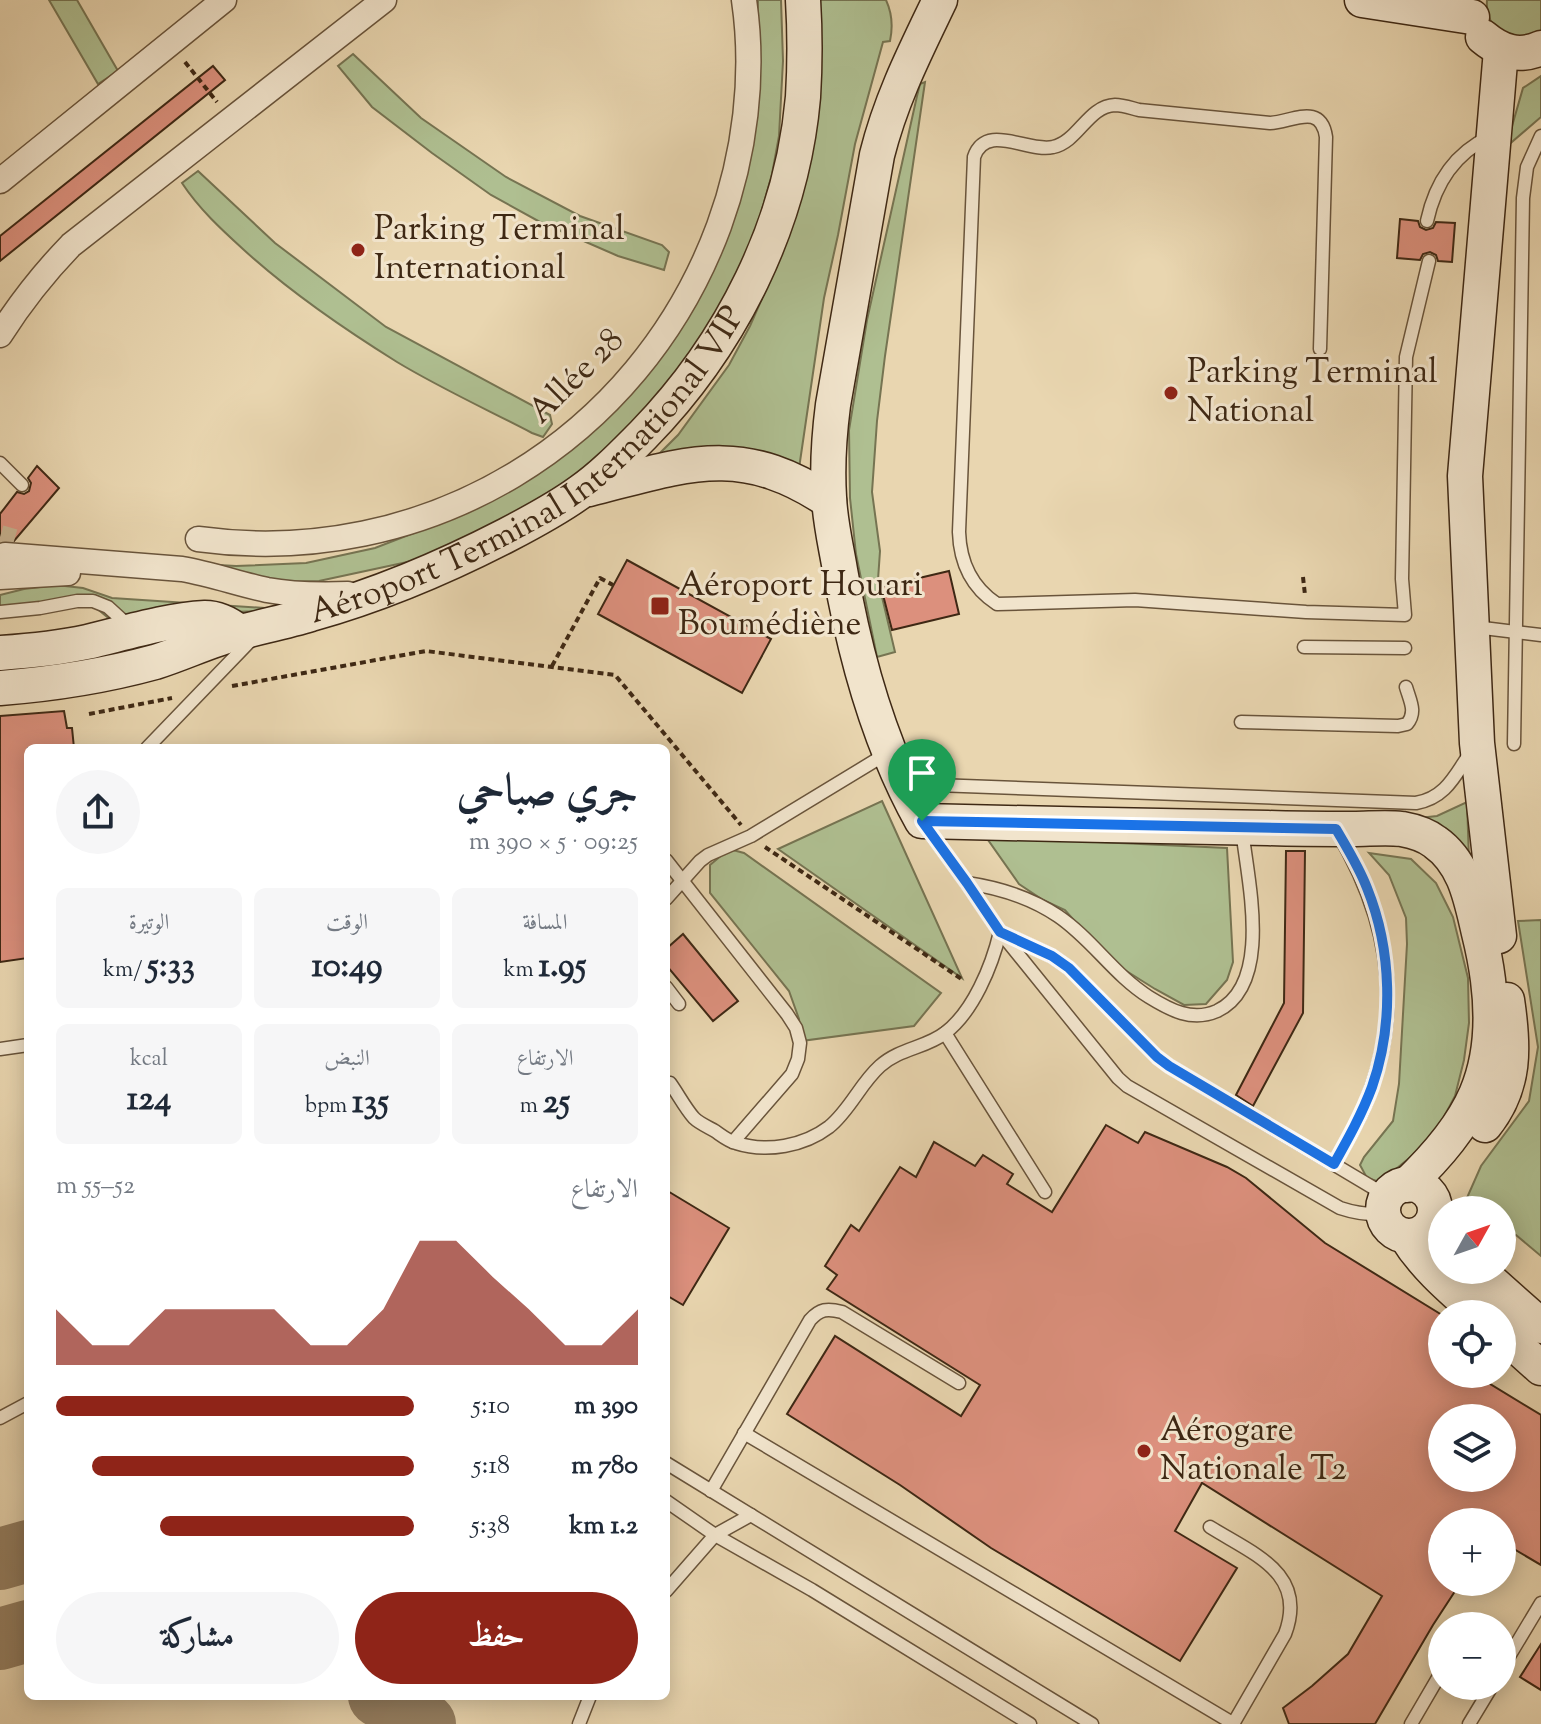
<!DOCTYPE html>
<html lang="ar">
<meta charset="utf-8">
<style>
body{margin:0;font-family:"Sorts Mill Goudy",Amiri,serif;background:#f6f6f7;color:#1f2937;direction:rtl;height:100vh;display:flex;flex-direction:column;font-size:30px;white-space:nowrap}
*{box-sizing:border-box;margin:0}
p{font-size:26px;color:#747a83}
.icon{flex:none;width:44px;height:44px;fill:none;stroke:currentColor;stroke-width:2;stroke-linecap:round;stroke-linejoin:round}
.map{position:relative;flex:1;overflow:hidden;direction:ltr}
.details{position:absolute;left:24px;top:744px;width:646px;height:956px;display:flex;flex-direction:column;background:#fff;border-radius:12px;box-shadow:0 4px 20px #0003;direction:rtl}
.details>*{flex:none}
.needle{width:52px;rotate:50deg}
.fabs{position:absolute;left:1428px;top:1196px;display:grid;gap:16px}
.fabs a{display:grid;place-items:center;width:88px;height:88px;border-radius:50%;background:#fff;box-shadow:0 4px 20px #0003;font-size:40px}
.pin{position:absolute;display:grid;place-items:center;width:68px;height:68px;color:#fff;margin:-82px -34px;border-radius:50% 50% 50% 0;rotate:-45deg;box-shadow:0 0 8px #0007}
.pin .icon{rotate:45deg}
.round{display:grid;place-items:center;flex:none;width:84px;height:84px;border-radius:42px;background:#f6f6f7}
.head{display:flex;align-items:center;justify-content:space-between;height:136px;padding:0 32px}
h1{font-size:44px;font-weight:800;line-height:60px}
.stats{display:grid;grid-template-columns:repeat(3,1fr);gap:12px;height:136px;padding:8px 32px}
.stats div{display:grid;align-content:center;border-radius:12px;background:#f6f6f7;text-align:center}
.stats b{font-size:34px;font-weight:800}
.stats small{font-size:22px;font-weight:400}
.stats p{font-size:22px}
.chart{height:224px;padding:16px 32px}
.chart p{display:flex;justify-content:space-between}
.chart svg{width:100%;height:144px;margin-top:8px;fill:#8f2418;opacity:.7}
.primary-button{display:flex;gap:16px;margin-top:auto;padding:16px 32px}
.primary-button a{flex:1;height:92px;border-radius:48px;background:#8f2418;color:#fff;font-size:32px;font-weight:800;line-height:92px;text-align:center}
.primary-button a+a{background:#f6f6f7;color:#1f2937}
ul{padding:0 32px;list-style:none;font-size:26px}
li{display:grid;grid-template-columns:128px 96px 1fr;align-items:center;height:60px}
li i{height:20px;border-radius:10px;background:#8f2418}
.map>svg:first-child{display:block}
</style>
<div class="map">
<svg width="1541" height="1724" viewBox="0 0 1541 1724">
<rect width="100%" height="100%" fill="#e9d6b0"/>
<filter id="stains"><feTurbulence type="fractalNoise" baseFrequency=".0025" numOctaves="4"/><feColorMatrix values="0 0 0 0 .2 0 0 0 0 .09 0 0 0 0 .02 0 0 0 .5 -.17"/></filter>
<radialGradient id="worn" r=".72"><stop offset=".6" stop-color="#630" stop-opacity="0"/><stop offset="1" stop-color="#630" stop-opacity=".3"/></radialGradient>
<g fill="#afbf91" stroke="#767452" stroke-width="2">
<path d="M 49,0 L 77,0 L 118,71 L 98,84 Z"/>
<path d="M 758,0 L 781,0 L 783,61 L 779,136 L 772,174 L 756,231 L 741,267 L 703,338 L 631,426 L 603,453 L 567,482 L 539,500 L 426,558 L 319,581 L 283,582 L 165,562 L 236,566 L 306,563 L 375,548 L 442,522 L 571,448 L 701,283 L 756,71 Z"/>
<path d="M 814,0 L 886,0 C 892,13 893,27 890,41 L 883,42 L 855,144 L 838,235 L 824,298 L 797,482 L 658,455 L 678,435 L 729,365 L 750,326 L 781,255 Z"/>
<path d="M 1487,0 L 1541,0 L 1541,34 L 1522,40 C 1501,30 1485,28 1487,0 Z"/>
<path d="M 353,54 L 421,118 L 506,177 L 580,216 L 662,245 L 669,252 L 664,270 L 618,256 L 540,222 L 491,195 L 432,153 L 372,107 L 338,66 Z"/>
<path d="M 1541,76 L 1541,117 L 1506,147 L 1523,88 Z"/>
<path d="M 925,82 L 885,356 L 877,421 L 872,492 L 880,551 L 878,580 L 895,652 L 877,657 L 856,554 L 850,498 L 849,430 L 867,320 L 917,96 L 920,84 Z"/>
<path d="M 198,171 L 275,243 L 386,327 L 550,415 L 552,424 L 543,437 L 532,433 C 488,410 440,388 397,362 C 344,329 290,292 244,250 C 222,230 199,209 182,183 Z"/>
<path d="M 56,585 L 83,588 L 112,598 L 295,610 L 196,613 L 112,621 L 95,607 L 77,601 L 0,609 L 0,595 L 24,589 Z"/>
<path d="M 882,801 L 962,978 L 778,849 Z"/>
<path d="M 1467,802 L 1469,860 L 1410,819 L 1437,816 Z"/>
<path d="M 986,837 L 1227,848 L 1233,962 L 1227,980 L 1206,1004 L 1184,1005 L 1155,989 L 1109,960 L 1065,910 L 1043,900 L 1019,884 Z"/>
<path d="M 729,849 L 744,853 L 941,993 L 914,1026 L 801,1041 L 799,1019 L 789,991 L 710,893 L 710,865 Z"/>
<path d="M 1369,853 L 1411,859 L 1436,883 L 1453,917 L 1468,978 L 1469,1023 L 1464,1060 L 1455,1096 L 1436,1132 L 1413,1155 L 1380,1182 L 1367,1178 L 1360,1165 L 1364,1157 L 1393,1121 L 1399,1084 L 1407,944 L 1406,918 L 1389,875 Z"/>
<path d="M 1541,920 L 1541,1256 L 1516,1235 L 1502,1237 L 1502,1210 L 1462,1209 L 1481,1166 L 1529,1101 L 1538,1047 L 1518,921 Z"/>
</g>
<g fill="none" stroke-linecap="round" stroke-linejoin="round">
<g stroke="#947f62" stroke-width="62">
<path d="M 0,1559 L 28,1551"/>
<path d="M 0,1639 L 28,1631"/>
<path d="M 379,1696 L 425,1724"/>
</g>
</g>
<g fill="#dc907d" stroke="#3e2814" stroke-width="2" fill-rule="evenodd">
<path d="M 213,66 L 225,80 L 0,261 L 0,236 Z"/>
<path d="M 1400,219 L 1418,221 L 1420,227 L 1426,230 L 1433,228 L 1436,222 L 1455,223 L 1452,262 L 1438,261 L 1436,255 L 1430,252 L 1423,254 L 1420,260 L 1397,258 Z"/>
<path d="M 37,466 L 59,488 L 14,541 L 0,541 L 0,514 L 17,492 L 24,494 L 29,491 L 31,483 L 28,478 Z"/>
<path d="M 627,560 L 771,639 L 742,693 L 598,614 Z"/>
<path d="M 949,571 L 959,614 L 892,630 L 881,587 Z"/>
<path d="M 64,711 L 67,728 L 72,728 L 74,748 L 28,748 L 28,958 L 0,962 L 0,716 Z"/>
<path d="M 1286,851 L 1305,851 L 1303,1013 L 1253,1106 L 1236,1095 L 1284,1003 Z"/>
<path d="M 683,934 L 738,1001 L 713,1021 L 666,965 L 666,949 Z"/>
<path d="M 1106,1125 L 1138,1143 L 1145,1132 L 1227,1167 L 1246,1178 L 1325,1243 L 1442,1315 L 1442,1374 L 1490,1374 L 1487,1382 L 1541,1415 L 1541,1565 L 1502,1542 L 1502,1522 L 1442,1522 L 1442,1582 L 1461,1582 L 1433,1625 L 1375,1724 L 1289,1724 L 1283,1708 L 1312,1686 L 1348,1654 L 1382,1596 L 1202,1483 L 1175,1531 L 1237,1568 L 1180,1661 L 991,1548 L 900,1485 L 787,1414 L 835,1336 L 961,1416 L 980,1385 L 827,1289 L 837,1275 L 825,1266 L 851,1225 L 859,1231 L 900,1167 L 916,1177 L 934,1142 L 975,1166 L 983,1155 L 1013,1174 L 1007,1184 L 1052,1212 ZM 1442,1418 L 1502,1418 L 1502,1478 L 1442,1478 Z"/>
<path d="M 666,1190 L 729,1228 L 683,1305 L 666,1295 Z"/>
<path d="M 1541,1644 L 1541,1690 L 1520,1677 Z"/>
</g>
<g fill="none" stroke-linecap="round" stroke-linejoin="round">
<path stroke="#c7b391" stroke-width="24" stroke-dasharray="24 12" stroke-linecap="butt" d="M 0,537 L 14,541"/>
<defs>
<g id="lane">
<path d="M 1427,221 C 1435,184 1454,154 1489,137"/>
<path d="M 1320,349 L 1326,137 C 1321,102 1292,122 1270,123 L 1139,110 C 1131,108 1123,105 1115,105 C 1088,106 1078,142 1053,147 C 1028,153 986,122 974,157 L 959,532 C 960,562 971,587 997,604 L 1135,600 L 1306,612 L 1405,615 L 1402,579 L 1406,357 L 1429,261"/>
<path d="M 0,463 L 22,485"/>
<path d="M 0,612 L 40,608 L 77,601 L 93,601 L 108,607 L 131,628"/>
<path d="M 1475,627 L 1541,635"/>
<path d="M 1304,647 L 1405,648"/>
<path d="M 1241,722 L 1398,726 L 1407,724 C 1417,712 1410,701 1406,687"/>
<path d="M 1514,744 L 1523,198 L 1527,167 L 1541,136"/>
<path d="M 147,748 L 253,638"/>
<path d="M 909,784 L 1416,803 C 1446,798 1455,775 1471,752"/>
<path d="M 926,827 L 967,883 L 1000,932 L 1118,1078 L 1127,1086 L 1340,1208 C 1355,1213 1368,1215 1384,1214"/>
<path d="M 666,860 L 787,1014 L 796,1028 L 800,1043 L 798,1059 L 792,1074 L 733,1142"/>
<path d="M 967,883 C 1000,888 1030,897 1058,916 C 1092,939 1114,975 1149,997 C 1170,1010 1192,1022 1217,1011 C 1274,984 1247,878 1242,829"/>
<path d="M 666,899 L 700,861 L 708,855 L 751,836 L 886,754"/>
<path d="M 666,987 L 679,1004"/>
<path d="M 945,1033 L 1045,1192"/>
<path d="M 0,1049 L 28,1045"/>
<path d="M 670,1083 C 678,1094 685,1108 694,1118 C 699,1123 708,1127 715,1131 C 721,1135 728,1141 736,1143 C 767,1153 804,1146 829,1127 C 850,1110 860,1084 880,1066 C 900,1048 926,1048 945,1033 C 973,1012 992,966 1000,932 L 1052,956 L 1069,968 L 1157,1057 L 1169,1066 L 1387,1196"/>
<path d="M 1334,1164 C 1348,1139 1363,1114 1372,1086 C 1404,996 1384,911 1337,832"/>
<path d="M 0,1418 L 28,1403"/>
<path d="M 744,1433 L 1234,1724"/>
<path d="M 666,1463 L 1092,1724"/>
<path d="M 711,1491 L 810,1320 C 820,1309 827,1308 842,1312 L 959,1383"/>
<path d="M 666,1501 L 715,1535 L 812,1590 L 1030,1724"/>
<path d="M 1210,1527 C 1253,1554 1308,1573 1285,1634 L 1233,1724"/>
<path d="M 666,1591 L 715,1535 L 751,1515"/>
<path d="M 1502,1668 L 1541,1603"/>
<path d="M 579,1724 L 590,1696"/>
<path d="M 1411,1724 L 1442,1671"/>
<path d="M 1469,1724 L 1492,1686"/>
</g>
<g id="street">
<path d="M 0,181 L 224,0"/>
<path d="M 0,335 C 21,302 44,273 71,245 L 384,0"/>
<path d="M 198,539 C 425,570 639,442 719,226 C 745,155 755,75 744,0"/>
<path d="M 5,555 L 182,569 C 211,574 239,584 267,590 C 294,595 321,595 348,594"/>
<path d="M 0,577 L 68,573"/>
</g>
<g id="secondary">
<path d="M 940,0 C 915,52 891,99 877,155 L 833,405 C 829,436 827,466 829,497 C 830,522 836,546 840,570 C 855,657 879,744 922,821 C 1037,824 1153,826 1268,828 C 1296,829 1325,829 1353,829 C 1369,829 1386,827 1402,829 C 1413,831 1426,835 1435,842 C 1465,863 1471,899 1479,933 C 1483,949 1486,964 1488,980 C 1500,1072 1472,1123 1407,1185"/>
<path d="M 1362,0 L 1472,17"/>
<path d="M 1483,37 C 1501,52 1519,58 1541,48"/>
<path d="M 589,489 C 684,465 740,441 829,501"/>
<path d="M 0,653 C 29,651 59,648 87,642 C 125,633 166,620 205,618 C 218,618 229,624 239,632"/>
<path id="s1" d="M 0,688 C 52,684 104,676 155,662 C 184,653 212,639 241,632 C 264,626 288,621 311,614 C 379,595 445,567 507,535 C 532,522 558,508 580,492 C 603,476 623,455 643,435 C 731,345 792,224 803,97 C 805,64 805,32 803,0"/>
<path d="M 1499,936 L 1477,743 L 1465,476 L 1501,50"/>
<path d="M 1485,1125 C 1516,1086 1514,1047 1507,1000"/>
<circle cx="1409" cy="1210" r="26"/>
<path d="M 1406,1236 C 1425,1267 1453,1290 1480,1314"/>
<path d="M 1478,1270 L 1541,1326"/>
<path d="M 1502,1333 L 1541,1368"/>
</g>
</defs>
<use href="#lane" stroke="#69543b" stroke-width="15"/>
<use href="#street" stroke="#69543b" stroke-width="27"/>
<use href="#secondary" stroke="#3e2814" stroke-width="37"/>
<g stroke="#3e2814" stroke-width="4" stroke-dasharray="6 4" stroke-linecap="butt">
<path d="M 185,62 L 217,102"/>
<path d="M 1303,577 L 1305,595"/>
<path d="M 552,666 L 600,578 L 613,585"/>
<path d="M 232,686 L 426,651 L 615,675 L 741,825"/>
<path d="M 89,714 L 172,698"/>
<path d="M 765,847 L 963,980"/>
</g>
<use href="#lane" stroke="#f1e4cc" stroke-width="12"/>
<use href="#street" stroke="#f1e4cc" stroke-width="24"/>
<use href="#secondary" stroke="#f1e4cc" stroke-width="34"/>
</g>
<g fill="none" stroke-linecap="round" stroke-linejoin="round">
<defs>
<path id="route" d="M 922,821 L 1336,829 C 1347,848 1359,867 1367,888 C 1392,950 1394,1024 1372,1087 C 1362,1114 1348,1139 1334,1164 L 1169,1066 L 1157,1057 L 1069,968 L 1052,956 L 1000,932 L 967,883 Z"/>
</defs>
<use href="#route" stroke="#fff" stroke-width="16"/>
<use href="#route" stroke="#1a73e8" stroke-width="10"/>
</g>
<g fill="#8f2418" stroke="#f1e4cc" stroke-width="3">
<circle cx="358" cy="250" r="8"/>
<circle cx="1171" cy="393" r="8"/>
<rect x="650" y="596" width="20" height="20" rx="4"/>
<circle cx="1144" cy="1451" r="8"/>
</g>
<g text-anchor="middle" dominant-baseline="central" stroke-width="6" stroke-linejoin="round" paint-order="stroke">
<g font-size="34" fill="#3e2814" stroke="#f1e4cc" text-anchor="start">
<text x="374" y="230">Parking Terminal<tspan x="374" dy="39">International</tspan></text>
<text x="1187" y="373">Parking Terminal<tspan x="1187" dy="39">National</tspan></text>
<text x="678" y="586">Aéroport Houari<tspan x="678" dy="39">Boumédiène</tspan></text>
<text x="1160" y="1431">Aérogare<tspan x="1160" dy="39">Nationale T2</tspan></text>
</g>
<g font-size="34" fill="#3e2814" stroke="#f1e4cc">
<text transform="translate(577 377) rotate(-45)">Allée 28</text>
<text stroke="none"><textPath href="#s1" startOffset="590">Aéroport Terminal International VIP</textPath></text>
</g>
</g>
<rect width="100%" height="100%" filter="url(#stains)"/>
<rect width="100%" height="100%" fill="url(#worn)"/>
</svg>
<div class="fabs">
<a><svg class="needle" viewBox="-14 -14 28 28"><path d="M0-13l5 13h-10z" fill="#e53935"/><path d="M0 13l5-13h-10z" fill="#747a83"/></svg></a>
<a><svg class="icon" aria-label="locate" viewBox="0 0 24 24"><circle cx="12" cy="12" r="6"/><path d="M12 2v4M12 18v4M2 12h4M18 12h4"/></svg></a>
<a><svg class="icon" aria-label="layers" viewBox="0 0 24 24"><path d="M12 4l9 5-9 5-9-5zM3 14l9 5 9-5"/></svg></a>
<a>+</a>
<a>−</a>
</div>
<div class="pin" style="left:922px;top:821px;background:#1e9e55"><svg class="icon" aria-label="arrive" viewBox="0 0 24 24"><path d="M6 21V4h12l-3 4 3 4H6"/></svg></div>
<section class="details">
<div class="head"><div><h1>جري صباحي</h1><p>09:25 · 5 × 390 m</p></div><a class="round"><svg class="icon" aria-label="share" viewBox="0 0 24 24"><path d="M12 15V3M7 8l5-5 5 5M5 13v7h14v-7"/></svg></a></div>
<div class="stats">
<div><p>المسافة</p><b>1.95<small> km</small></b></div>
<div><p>الوقت</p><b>10:49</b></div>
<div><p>الوتيرة</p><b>5:33<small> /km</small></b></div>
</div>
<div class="stats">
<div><p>الارتفاع</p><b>25<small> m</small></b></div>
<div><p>النبض</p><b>135<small> bpm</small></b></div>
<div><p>kcal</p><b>124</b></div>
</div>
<div class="chart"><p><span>الارتفاع</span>52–55 m</p>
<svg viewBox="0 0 160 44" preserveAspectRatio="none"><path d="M0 44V27L10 38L20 38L30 27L40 27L50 27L60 27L70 38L80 38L90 27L100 6L110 6L120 17L130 27L140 38L150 38L160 27V44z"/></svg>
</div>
<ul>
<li><b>390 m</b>5:10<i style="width:100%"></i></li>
<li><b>780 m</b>5:18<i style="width:90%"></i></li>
<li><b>1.2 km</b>5:38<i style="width:71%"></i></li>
</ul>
<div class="primary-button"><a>حفظ</a><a>مشاركة</a></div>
</section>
</div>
